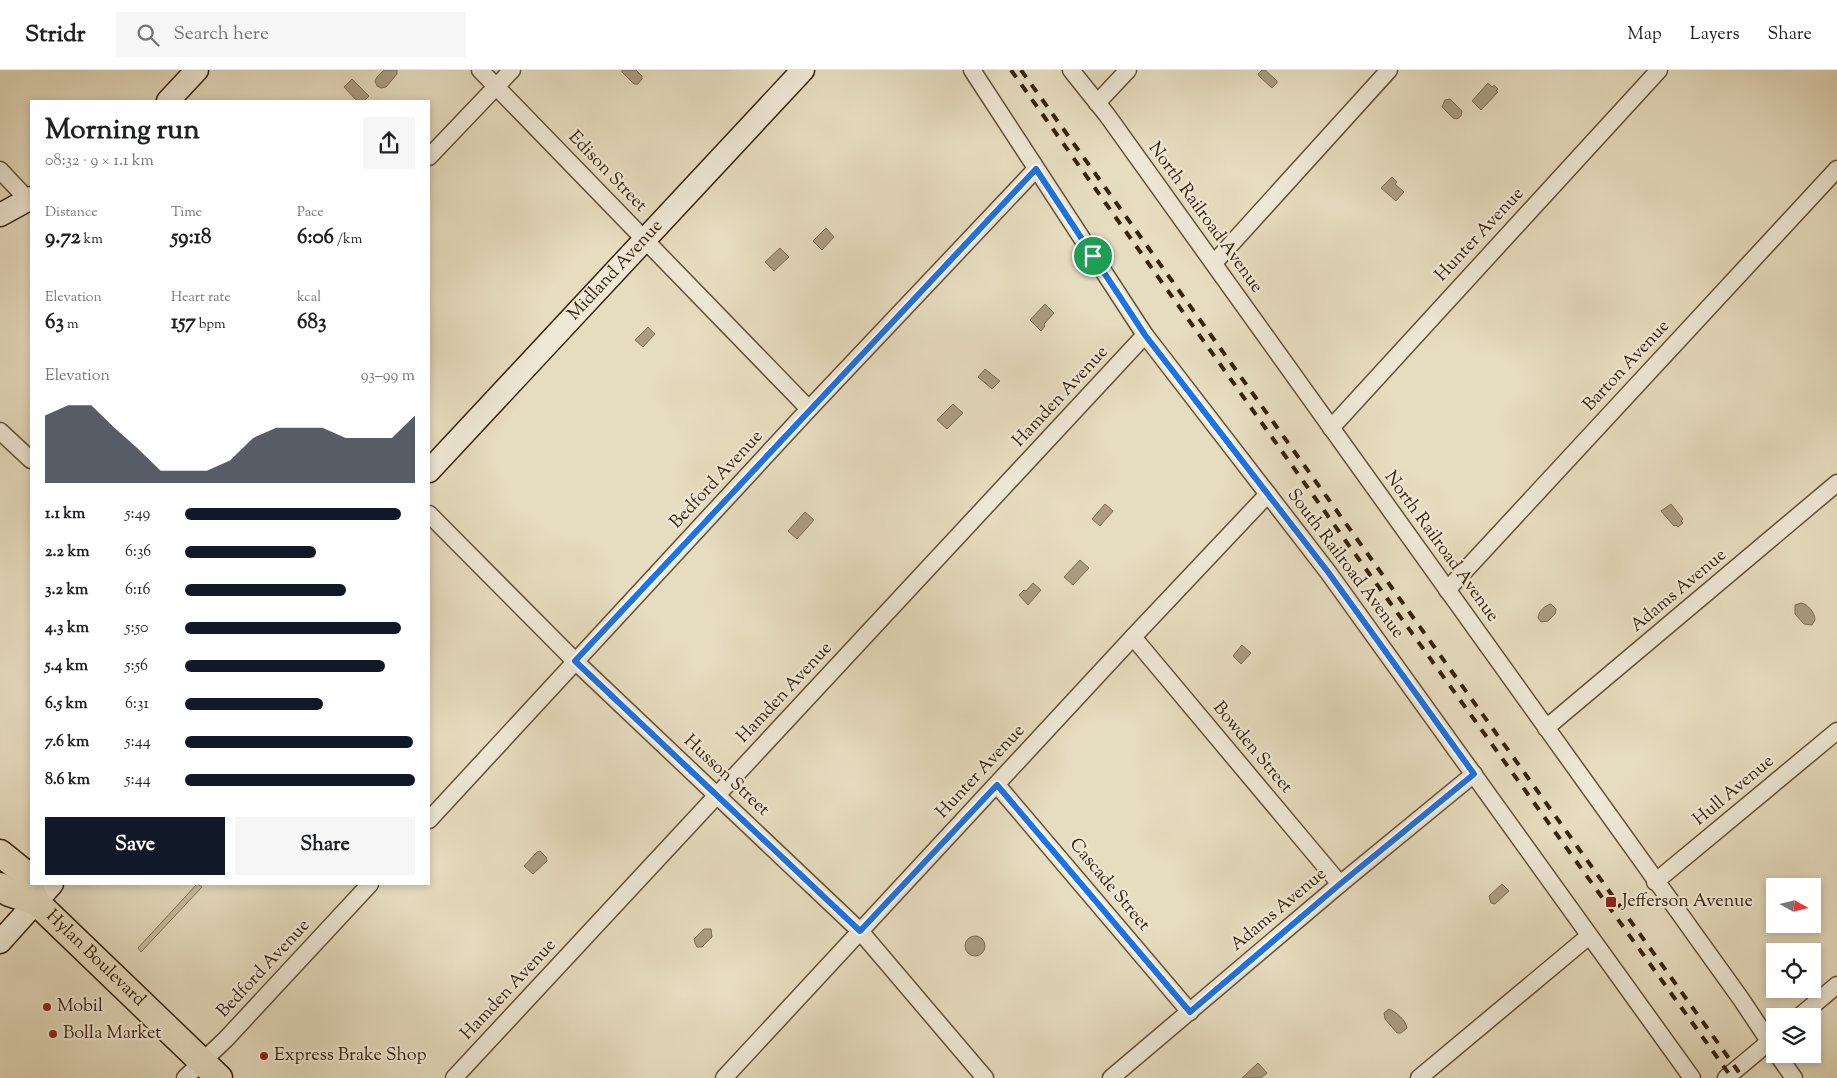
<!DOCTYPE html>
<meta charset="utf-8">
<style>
body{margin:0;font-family:"Sorts Mill Goudy",serif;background:#f6f6f6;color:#202124;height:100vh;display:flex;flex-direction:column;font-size:19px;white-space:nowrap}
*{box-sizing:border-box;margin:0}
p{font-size:16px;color:#757577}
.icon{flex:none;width:28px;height:28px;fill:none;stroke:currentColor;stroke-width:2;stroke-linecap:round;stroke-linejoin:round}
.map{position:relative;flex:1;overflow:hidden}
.drawer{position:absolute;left:30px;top:30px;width:400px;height:785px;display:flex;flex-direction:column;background:#fff;border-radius:0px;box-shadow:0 2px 8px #0003}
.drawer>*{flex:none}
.needle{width:32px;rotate:98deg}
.buttons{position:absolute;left:1766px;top:808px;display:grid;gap:10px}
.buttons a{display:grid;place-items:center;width:55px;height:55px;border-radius:0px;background:#fff;box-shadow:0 2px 8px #0003;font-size:25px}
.pin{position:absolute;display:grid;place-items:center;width:42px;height:42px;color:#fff;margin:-21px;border:2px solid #fff;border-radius:50%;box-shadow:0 1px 5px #0007}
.round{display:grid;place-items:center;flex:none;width:52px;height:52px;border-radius:0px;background:#f6f6f6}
.summary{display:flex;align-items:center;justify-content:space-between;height:85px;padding:0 15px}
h1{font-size:28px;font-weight:800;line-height:38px}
.figures{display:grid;grid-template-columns:repeat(3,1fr);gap:8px;height:85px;padding:5px 15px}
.figures div{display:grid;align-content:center}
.figures b{font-size:21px;font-weight:800}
.figures small{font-size:14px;font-weight:400}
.figures p{font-size:14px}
.chart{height:140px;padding:10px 15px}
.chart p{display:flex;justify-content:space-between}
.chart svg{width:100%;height:90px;margin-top:5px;fill:#111827;opacity:.7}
.primary-button{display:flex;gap:10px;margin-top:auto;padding:10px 15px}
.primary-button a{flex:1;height:58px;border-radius:0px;background:#111827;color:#fff;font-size:20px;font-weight:800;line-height:58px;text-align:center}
.primary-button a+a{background:#f6f6f6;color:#202124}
ul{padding:0 15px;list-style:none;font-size:16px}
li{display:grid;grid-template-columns:80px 60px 1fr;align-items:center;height:38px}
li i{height:12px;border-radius:6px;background:#111827}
header{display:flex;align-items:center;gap:30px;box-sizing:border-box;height:70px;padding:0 25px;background:#fff;border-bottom:1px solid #e0e0e0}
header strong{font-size:24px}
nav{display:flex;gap:28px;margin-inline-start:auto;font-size:18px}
.search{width:350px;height:45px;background:#f6f6f6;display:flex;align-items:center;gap:12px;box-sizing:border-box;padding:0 18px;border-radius:0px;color:#757577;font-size:19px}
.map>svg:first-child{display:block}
</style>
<header>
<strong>Stridr</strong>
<div class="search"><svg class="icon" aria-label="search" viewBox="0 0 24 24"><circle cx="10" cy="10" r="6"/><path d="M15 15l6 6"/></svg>Search here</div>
<nav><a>Map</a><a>Layers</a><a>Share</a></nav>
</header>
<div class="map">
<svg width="1837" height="1008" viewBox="0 0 1837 1008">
<rect width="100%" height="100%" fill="#e6dcbf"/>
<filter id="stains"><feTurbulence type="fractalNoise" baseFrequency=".004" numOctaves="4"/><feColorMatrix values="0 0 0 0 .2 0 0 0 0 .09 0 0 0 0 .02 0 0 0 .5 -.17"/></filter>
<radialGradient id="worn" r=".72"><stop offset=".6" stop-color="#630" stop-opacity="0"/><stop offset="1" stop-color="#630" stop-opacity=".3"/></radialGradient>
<path fill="#c8bda0" stroke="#807054" d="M 197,814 L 202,817 L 141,882 L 138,878 Z"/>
<g fill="#aa9d81" stroke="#7c6c51">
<path d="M 384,0 L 397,0 L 397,4 L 386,17 L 381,18 L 377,16 L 375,11 L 377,7 Z"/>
<path d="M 622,0 L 636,0 L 642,6 L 642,9 L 638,14 L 634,14 L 622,2 Z"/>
<path d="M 1262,0 L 1265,0 L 1277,11 L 1277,13 L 1272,18 L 1259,6 L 1258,4 Z"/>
<path d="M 352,9 L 369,26 L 364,31 L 357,31 L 344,17 Z"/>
<path d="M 1488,13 L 1492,17 L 1494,15 L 1498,19 L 1496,21 L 1498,22 L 1481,40 L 1472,31 Z"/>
<path d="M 1450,29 L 1462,41 L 1461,46 L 1457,49 L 1453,48 L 1442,37 L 1445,30 Z"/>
<path d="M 1392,107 L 1397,112 L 1395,114 L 1404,122 L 1396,131 L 1381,118 Z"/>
<path d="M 826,158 L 834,167 L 822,180 L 813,171 Z"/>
<path d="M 780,178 L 789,187 L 774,201 L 765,192 Z"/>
<path d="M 1045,234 L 1054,243 L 1044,254 L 1045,256 L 1041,261 L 1030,250 Z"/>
<path d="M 648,257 L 655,264 L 643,277 L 635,270 Z"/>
<path d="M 985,299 L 1000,311 L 992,319 L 978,307 Z"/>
<path d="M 953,334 L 963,343 L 947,359 L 937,350 Z"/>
<path d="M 1105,434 L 1113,441 L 1100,456 L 1092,449 Z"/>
<path d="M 1671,434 L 1683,449 L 1681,451 L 1683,453 L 1678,457 L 1676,455 L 1674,456 L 1661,441 Z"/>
<path d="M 805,442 L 814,450 L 797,469 L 788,461 Z"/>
<path d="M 1080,490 L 1089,498 L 1073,515 L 1064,507 Z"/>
<path d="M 1033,513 L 1041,520 L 1028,535 L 1019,525 L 1024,520 L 1026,521 Z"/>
<path d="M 1801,533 C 1808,534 1815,543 1815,550 L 1812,555 L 1804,554 L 1795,544 L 1795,535 Z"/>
<path d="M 1551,534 L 1556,539 L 1555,544 L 1548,551 L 1541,552 L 1538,548 C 1538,542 1545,535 1551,534 Z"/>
<path d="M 1242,575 L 1251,583 L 1241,594 L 1233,586 Z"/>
<path d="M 540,781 L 546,787 L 547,791 L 533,804 L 524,796 L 537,782 Z"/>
<path d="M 1502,814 L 1509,821 L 1495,834 L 1491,833 L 1489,826 Z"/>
<path d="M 704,859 L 711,859 L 712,867 L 702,877 L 697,877 L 695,873 L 694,869 Z"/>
<circle cx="975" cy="876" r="10"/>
<path d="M 1389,939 C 1396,942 1406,950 1407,958 L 1401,963 L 1397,963 L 1385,949 L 1384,943 Z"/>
<path d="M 1258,993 L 1267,1003 L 1261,1008 L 1242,1008 Z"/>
</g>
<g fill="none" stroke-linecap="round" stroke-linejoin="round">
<defs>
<g id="street">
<path d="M 480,0 L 809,339"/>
<path d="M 972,0 L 1145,265 L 1328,502 L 1692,1008"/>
<path d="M 1071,0 L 1107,45 L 1741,929 L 1775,980"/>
<path d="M 1097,33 L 1128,0"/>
<path d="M 429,87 L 512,0"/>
<path d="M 0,100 L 31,133"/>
<path d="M 1214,193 L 1389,0"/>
<path d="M 1331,358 L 1659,0"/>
<path d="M 0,361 L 31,390"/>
<path d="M 429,444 L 575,591 L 860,861 L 985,1008"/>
<path d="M 1447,520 L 1837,99"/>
<path d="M 1133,567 L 1340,814"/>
<path d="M 1546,658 L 1837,413"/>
<path d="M 997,715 L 1190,942"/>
<path d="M 429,750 L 809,339 L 1036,99"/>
<path d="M 1655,812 L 1837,661"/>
<path d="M 1800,946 L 1837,915"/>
<path d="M 1777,984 L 1794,1008"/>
<path d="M 185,1008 L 226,969 L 370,814"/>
<path d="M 454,1008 L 1145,265"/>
<path d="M 724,1008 L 1133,567 L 1268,424"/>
<path d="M 1111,1008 L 1340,814 L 1474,704"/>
<path d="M 1419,1008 L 1589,866"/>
<path d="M 1726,1008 L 1775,967"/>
</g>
<g id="secondary">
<path d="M 168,31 L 197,0"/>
<path d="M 0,145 L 31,128"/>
<path id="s1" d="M 429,401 L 803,0"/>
<path d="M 0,872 L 52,814"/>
</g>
<g id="primary">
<path id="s2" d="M 0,783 L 26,804 L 36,832 L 219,1008"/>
<path d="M 0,816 L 9,823 L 36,832"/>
</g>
</defs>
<use href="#street" stroke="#635136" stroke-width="19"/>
<use href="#secondary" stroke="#372309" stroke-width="25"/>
<use href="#primary" stroke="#372309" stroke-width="29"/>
<use href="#street" stroke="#efe8d5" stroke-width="16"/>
<use href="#secondary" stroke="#efe8d5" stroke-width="22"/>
<use href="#primary" stroke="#e6dcbf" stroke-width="26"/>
<g stroke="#372309" stroke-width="4" stroke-dasharray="9 9" stroke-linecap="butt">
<path d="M 1011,0 L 1345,470 L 1732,1008"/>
<path d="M 1021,0 L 1743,1008"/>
</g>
</g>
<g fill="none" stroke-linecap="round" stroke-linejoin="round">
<defs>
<path id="route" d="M 1036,99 L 1145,265 L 1328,502 L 1474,704 L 1340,814 L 1190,942 L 997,715 L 860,861 L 575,591 Z"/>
</defs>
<use href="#route" stroke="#fff" stroke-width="10"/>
<use href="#route" stroke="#1a73e8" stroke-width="6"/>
</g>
<g fill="#8f2418" stroke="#efe8d5" stroke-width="2">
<rect x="1605" y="826" width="12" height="12" rx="2.5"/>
<circle cx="47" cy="937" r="5"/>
<circle cx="53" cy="964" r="5"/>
<circle cx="264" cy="986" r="5"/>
</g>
<g text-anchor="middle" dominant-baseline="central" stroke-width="4.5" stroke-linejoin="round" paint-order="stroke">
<g font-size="18" fill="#372309" stroke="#efe8d5">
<text transform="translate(607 102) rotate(46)">Edison Street</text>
<text transform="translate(1205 148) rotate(54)">North Railroad Avenue</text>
<text transform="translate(1480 165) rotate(-47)">Hunter Avenue</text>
<text stroke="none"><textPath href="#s1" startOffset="274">Midland Avenue</textPath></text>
<text transform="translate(1627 296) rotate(-47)">Barton Avenue</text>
<text transform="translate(1061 327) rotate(-47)">Hamden Avenue</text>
<text transform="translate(717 410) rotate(-47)">Bedford Avenue</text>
<text transform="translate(1441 477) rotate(54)">North Railroad Avenue</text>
<text transform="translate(1345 494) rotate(53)">South Railroad Avenue</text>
<text transform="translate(1679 521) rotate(-40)">Adams Avenue</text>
<text transform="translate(785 623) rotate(-47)">Hamden Avenue</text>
<text transform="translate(1252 678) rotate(50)">Bowden Street</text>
<text transform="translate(981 702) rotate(-47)">Hunter Avenue</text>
<text transform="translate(726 706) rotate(43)">Husson Street</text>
<text transform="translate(1734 721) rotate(-40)">Hull Avenue</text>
<text transform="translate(1109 815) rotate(50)">Cascade Street</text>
<text transform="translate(1279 840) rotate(-40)">Adams Avenue</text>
<text stroke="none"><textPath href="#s2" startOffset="145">Hylan Boulevard</textPath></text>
<text transform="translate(264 899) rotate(-47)">Bedford Avenue</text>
<text transform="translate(509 920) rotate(-47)">Hamden Avenue</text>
</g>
<g font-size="18" fill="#372309" stroke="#efe8d5" text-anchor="start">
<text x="1622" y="832">Jefferson Avenue</text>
<text x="57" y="937">Mobil</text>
<text x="63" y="964">Bolla Market</text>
<text x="274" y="986">Express Brake Shop</text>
</g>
</g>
<rect width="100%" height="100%" filter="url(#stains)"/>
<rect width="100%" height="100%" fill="url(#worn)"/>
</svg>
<div class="buttons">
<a><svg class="needle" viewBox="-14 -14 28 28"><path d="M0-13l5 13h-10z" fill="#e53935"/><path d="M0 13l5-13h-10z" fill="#757577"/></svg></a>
<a><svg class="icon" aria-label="locate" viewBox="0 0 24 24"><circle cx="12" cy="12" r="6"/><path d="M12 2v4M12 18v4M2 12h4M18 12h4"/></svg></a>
<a><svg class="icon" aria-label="layers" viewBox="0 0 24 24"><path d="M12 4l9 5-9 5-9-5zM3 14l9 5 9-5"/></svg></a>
</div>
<div class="pin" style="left:1093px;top:186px;background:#1e9e55"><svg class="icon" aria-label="arrive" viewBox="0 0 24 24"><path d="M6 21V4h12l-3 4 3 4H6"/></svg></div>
<section class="drawer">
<div class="summary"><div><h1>Morning run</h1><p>08:32 · 9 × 1.1 km</p></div><a class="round"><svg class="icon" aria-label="share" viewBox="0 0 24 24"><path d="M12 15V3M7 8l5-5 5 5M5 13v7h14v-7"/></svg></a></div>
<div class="figures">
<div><p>Distance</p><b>9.72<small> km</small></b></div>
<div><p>Time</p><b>59:18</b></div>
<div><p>Pace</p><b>6:06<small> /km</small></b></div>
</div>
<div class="figures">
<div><p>Elevation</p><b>63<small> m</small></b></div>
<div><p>Heart rate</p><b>157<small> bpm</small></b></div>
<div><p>kcal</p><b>683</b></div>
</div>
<div class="chart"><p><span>Elevation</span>93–99 m</p>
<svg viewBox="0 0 160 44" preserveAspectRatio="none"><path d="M0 44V11L10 6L20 6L30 17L40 27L50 38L60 38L70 38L80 33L90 22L100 17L110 17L120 17L130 22L140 22L150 22L160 11V44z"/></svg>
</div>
<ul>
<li><b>1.1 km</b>5:49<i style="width:94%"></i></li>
<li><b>2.2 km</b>6:36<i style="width:57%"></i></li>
<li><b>3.2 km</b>6:16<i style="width:70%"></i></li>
<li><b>4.3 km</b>5:50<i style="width:94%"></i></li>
<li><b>5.4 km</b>5:56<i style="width:87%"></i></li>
<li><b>6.5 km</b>6:31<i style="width:60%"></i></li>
<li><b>7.6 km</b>5:44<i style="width:99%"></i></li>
<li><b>8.6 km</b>5:44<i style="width:100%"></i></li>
</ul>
<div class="primary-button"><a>Save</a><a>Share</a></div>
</section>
</div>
